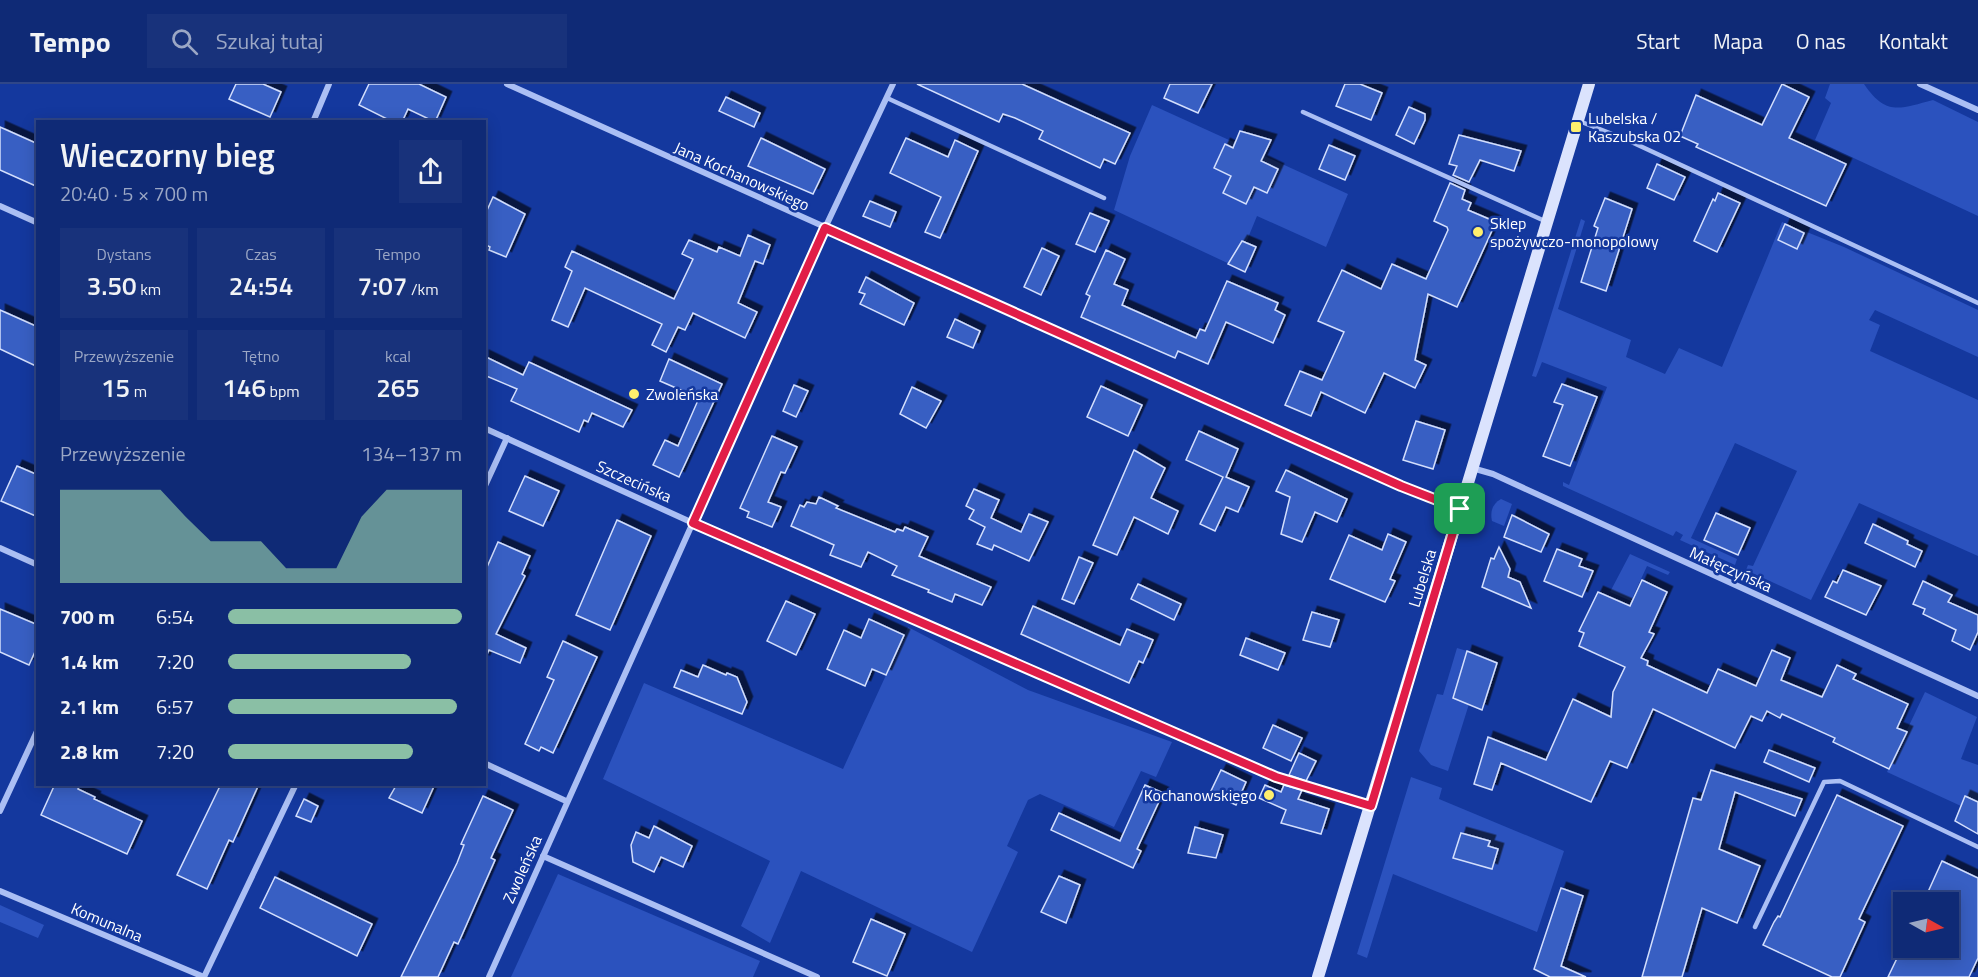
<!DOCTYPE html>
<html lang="pl">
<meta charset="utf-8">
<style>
body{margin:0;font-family:"Titillium Web",sans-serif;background:#18327b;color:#f1f3f6;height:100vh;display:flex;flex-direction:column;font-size:22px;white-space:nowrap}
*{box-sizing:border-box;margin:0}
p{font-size:20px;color:#9ba7c5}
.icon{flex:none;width:33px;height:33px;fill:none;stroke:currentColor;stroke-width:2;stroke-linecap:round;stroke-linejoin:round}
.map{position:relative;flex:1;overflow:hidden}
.side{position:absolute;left:36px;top:36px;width:450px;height:666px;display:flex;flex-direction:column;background:#0f2a76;border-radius:0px;box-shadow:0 3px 15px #0003,0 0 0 2px #2f4688}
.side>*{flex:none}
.needle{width:39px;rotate:98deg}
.tools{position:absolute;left:1893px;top:808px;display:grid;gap:12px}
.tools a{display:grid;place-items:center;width:66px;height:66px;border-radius:0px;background:#0f2a76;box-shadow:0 3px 15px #0003,0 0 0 2px #2f4688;font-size:30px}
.pin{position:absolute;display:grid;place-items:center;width:51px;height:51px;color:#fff;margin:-26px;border-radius:12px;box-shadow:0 3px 9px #0006}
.round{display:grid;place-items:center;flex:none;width:63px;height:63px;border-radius:0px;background:#18327b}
.overview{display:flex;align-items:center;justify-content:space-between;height:102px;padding:0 24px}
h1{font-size:33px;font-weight:600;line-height:45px}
.figures{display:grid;grid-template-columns:repeat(3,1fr);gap:9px;height:102px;padding:6px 24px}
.figures div{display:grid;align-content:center;border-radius:0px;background:#18327b;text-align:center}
.figures b{font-size:26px;font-weight:600}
.figures small{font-size:16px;font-weight:400}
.figures p{font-size:16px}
.chart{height:168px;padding:12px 24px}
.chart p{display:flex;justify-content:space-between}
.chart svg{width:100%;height:108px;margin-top:6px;fill:#8abfa5;opacity:.7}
ul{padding:0 24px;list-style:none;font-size:20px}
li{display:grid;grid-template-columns:96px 72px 1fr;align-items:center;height:45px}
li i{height:15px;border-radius:8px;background:#8abfa5}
header{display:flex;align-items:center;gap:36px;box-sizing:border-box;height:84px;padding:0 30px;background:#0f2a76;border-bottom:2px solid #2f4688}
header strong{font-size:28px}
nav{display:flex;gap:33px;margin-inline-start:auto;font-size:21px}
.search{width:420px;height:54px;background:#18327b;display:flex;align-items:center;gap:15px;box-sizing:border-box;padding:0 21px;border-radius:0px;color:#9ba7c5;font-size:22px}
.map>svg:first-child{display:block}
</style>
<header>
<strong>Tempo</strong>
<div class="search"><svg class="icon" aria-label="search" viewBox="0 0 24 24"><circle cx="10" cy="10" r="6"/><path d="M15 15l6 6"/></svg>Szukaj tutaj</div>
<nav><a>Start</a><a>Mapa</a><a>O nas</a><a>Kontakt</a></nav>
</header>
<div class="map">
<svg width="1978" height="893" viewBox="0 0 1978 893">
<defs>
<filter id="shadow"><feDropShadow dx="5.5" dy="-5.5" stdDeviation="0" flood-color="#0009"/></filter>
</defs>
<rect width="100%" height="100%" fill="#14389e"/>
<g fill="#2b52be">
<path d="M 1830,0 L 1864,0 C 1886,32 1899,25 1933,16 L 1978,38 L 1978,132 L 1815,56 L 1831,19 L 1825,14 Z"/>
<path d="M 1152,21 L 1348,110 L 1326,163 L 1257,132 L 1236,183 L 1114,126 L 1130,72 Z"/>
<path d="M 1581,135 L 1585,137 L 1558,225 L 1631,256 L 1626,273 L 1665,290 L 1679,264 L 1722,283 L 1782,138 L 1844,163 L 1978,226 L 1978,273 L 1875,226 L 1869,236 L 1880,241 L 1870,267 L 1978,316 L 1978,472 L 1859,419 L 1811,516 L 1746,486 L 1748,481 L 1753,482 L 1797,387 L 1735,359 L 1691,454 L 1737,475 L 1735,481 L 1680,456 L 1683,451 L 1676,447 L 1673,452 L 1563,402 L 1563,398 L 1569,401 L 1607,303 L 1542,278 L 1536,293 L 1532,292 Z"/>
<path d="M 1501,415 L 1512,420 L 1504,442 L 1492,437 C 1490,428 1492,420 1501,415 Z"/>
<path d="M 1630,470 L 1670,488 L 1668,491 L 1647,482 L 1631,517 L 1610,508 Z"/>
<path d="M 908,543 L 1028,606 L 1172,658 L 1156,693 L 1141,687 L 1114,743 L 1040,710 L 1028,716 L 1007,762 L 1018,768 L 972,868 L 801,787 L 770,859 L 741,842 L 770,777 L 603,695 L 644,599 L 843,685 Z"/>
<path d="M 1457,564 L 1467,567 L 1453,614 L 1469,620 L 1448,687 L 1431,681 L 1419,667 L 1437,610 L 1443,611 Z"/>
<path d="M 1925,608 L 1977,633 L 1961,675 L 1978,681 L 1978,718 L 1965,712 L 1961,722 L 1887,688 Z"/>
<path d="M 1411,693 L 1442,704 L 1439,715 L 1564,767 L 1537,848 L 1393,790 L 1367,874 L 1357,870 Z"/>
<path d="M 558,790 L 760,877 L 753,893 L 511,893 Z"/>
<path d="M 0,821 L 44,841 L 38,854 L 0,838 Z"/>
</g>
<g fill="#385ec3" stroke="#d3dffd" stroke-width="1.5" filter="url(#shadow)">
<path d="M 236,0 L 263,0 L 281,8 L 270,33 L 229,15 Z"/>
<path d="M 369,0 L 419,0 L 446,13 L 435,38 L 408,25 L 402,38 L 393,38 L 359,21 Z"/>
<path d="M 917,0 L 1022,0 L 1130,49 L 1115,80 L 1104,75 L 1100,84 L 1039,55 L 1043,47 L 1015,34 L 1003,30 L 999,38 Z"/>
<path d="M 1170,0 L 1212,0 L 1198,29 L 1164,14 Z"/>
<path d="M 1345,0 L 1360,0 L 1382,9 L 1371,36 L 1336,22 Z"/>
<path d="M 1782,0 L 1809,13 L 1789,54 L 1846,80 L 1826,122 L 1696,63 L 1698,60 L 1680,52 L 1696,11 L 1762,41 Z"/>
<path d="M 726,13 L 760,29 L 754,43 L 719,27 Z"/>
<path d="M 1409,23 L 1425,30 L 1425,36 L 1414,60 L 1396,51 Z"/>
<path d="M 0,43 L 38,60 L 38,103 L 0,86 Z"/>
<path d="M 1240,47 L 1271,56 L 1261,77 L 1278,85 L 1267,109 L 1254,103 L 1246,120 L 1223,109 L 1231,92 L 1214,84 L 1225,60 L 1233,64 Z"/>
<path d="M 1459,51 L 1521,67 L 1514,87 L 1480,76 L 1469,98 L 1453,91 L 1457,82 L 1449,80 Z"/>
<path d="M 761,54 L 825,85 L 813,110 L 748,82 Z"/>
<path d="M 906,54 L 948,73 L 955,56 L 978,67 L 940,154 L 925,148 L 941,113 L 890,89 Z"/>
<path d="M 1329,61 L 1355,72 L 1345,96 L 1319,85 Z"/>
<path d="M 1657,80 L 1685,93 L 1674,116 L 1647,104 Z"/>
<path d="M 1450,99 L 1465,106 L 1462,115 L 1471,119 L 1468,126 L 1496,138 L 1457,223 L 1428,210 L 1415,276 L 1426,281 L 1415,304 L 1384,289 L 1365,329 L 1321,308 L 1311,332 L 1285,321 L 1300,287 L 1322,296 L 1344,248 L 1318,237 L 1342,186 L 1381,205 L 1392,180 L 1426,195 L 1448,146 L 1447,143 L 1434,137 Z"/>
<path d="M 1718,109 L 1740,119 L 1717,168 L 1694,157 L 1713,115 L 1715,117 Z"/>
<path d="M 493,113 L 525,130 L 506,173 L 489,166 L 490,163 L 484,160 L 484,133 Z"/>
<path d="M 1605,114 L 1632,125 L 1606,207 L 1581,198 L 1598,144 L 1594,142 Z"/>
<path d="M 870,117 L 896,128 L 890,143 L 863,132 Z"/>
<path d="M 1090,129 L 1109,137 L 1095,168 L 1076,160 Z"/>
<path d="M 1785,140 L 1804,149 L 1797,165 L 1778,156 Z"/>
<path d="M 748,151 L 770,161 L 763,180 L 755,177 L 738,219 L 757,228 L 745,254 L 693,229 L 685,246 L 678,243 L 666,268 L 652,261 L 662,240 L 585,204 L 568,243 L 552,236 L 572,187 L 565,183 L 572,167 L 674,215 L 693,175 L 682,170 L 689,156 L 717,168 L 719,163 L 740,172 Z"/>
<path d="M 1242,157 L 1256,163 L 1245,188 L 1228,180 Z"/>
<path d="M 1042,164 L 1059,172 L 1041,211 L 1024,203 Z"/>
<path d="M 1106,166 L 1125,175 L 1114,200 L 1128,206 L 1122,221 L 1196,254 L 1200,245 L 1205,247 L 1227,197 L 1278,219 L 1275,226 L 1285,231 L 1273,259 L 1226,238 L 1208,280 L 1178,267 L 1175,274 L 1081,233 L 1090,212 L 1086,210 Z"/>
<path d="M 866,193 L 914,219 L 904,241 L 860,220 L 865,210 L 859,208 Z"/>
<path d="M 0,226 L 38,243 L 38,283 L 0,265 Z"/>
<path d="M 955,235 L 980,247 L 973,264 L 947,253 Z"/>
<path d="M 484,272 L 523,291 L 529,278 L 632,326 L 623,343 L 592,329 L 588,338 L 584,336 L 579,348 L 511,317 L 517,305 L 484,291 Z"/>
<path d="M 669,275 L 722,300 L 679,393 L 653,381 L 665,356 L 678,362 L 699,314 L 660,297 Z"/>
<path d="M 1562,300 L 1597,313 L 1570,382 L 1543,372 L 1563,321 L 1554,318 Z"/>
<path d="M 794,301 L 808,307 L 796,333 L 783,327 Z"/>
<path d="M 1101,302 L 1142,321 L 1128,352 L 1087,333 Z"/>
<path d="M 912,303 L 941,317 L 926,344 L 900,330 Z"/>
<path d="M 1416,337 L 1445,346 L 1433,385 L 1403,376 Z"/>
<path d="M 1199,347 L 1238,365 L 1226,393 L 1249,403 L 1238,428 L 1226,423 L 1215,447 L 1200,440 L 1223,393 L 1186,376 Z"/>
<path d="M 772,352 L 797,363 L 785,389 L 781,388 L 768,418 L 781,423 L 772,443 L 747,433 L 749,428 L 740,424 Z"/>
<path d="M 1134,366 L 1165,384 L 1151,414 L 1178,427 L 1168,450 L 1134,433 L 1117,471 L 1093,461 Z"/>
<path d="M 17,382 L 38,391 L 38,433 L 1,417 Z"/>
<path d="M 1286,386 L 1347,415 L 1337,438 L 1315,428 L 1302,458 L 1281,450 L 1290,413 L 1276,407 Z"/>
<path d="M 525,392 L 559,407 L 543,442 L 509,427 Z"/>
<path d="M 974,405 L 999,416 L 991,434 L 1021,448 L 1029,430 L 1048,438 L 1029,477 L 994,461 L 992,466 L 977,460 L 985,443 L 969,435 L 974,426 L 966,422 Z"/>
<path d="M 819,413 L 838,422 L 836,424 L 895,448 L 897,445 L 903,447 L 905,443 L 928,453 L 919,472 L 991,503 L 982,521 L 955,510 L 952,518 L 928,508 L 929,506 L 892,491 L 897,482 L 868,468 L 861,483 L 830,471 L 834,461 L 791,442 L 800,421 L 804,423 L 807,418 L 816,420 Z"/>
<path d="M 1716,429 L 1750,444 L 1738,471 L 1704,456 Z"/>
<path d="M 1512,431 L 1549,450 L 1541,468 L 1504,453 Z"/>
<path d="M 617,436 L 651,452 L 610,546 L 576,531 Z"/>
<path d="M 1873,440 L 1908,457 L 1907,460 L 1922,467 L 1915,483 L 1865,459 Z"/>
<path d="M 1388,450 L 1406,458 L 1390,495 L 1395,497 L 1385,518 L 1330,495 L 1349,451 L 1382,466 Z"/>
<path d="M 498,458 L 530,472 L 522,490 L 525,492 L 496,550 L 526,564 L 520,579 L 489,566 L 484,577 L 484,490 Z"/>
<path d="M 1499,463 L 1510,485 L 1508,493 L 1520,498 L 1531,524 L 1482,503 L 1491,474 L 1494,475 Z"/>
<path d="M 1557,465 L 1582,475 L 1579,482 L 1593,487 L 1582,513 L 1544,497 Z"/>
<path d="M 1079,473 L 1093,479 L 1074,520 L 1062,515 Z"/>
<path d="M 1843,486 L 1881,502 L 1866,531 L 1825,513 L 1833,497 L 1837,499 Z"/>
<path d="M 1642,496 L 1667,508 L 1649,548 L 1654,550 L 1641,574 L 1648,577 L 1647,581 L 1707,609 L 1718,585 L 1756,602 L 1772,566 L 1790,574 L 1781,596 L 1822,613 L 1837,581 L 1856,590 L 1853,595 L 1908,620 L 1897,644 L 1907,648 L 1889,685 L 1833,658 L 1835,654 L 1782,630 L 1780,634 L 1767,627 L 1762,637 L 1751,632 L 1735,664 L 1653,625 L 1627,684 L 1610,677 L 1591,718 L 1501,679 L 1492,706 L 1474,700 L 1488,653 L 1546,676 L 1573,615 L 1611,633 L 1613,608 L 1625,583 L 1579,562 L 1584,549 L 1579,547 L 1598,508 L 1630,522 Z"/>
<path d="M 1923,497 L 1952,511 L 1948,518 L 1978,531 L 1978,548 L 1970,566 L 1952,557 L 1956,546 L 1923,530 L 1925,525 L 1913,520 Z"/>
<path d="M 1138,500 L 1181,520 L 1174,536 L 1131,515 Z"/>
<path d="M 786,517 L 815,530 L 796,571 L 767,557 Z"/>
<path d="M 1033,522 L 1120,561 L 1127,545 L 1153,556 L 1143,579 L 1139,577 L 1129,599 L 1021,550 Z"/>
<path d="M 0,525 L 38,541 L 38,561 L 29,581 L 0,568 Z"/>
<path d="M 1312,528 L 1339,536 L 1330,563 L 1303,556 Z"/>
<path d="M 869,535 L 904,551 L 886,591 L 872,585 L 865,602 L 827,585 L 844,546 L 861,554 Z"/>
<path d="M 1246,554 L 1285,569 L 1278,586 L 1240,571 Z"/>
<path d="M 563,557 L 597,573 L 553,669 L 541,663 L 539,667 L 525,660 L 554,596 L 547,593 Z"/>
<path d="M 1467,567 L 1497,579 L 1482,626 L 1453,614 Z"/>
<path d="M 703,581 L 726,591 L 727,589 L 737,593 L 747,618 L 742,630 L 674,603 L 681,586 L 698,593 Z"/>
<path d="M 1273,641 L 1302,654 L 1291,677 L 1263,664 Z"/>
<path d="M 1769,666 L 1815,684 L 1809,698 L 1764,678 Z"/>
<path d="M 1299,669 L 1316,677 L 1306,697 L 1289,691 Z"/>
<path d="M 1221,686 L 1246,698 L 1236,721 L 1210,709 Z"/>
<path d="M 1711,686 L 1802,715 L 1795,732 L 1735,708 L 1719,765 L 1760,782 L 1737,839 L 1702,824 L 1682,893 L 1642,893 L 1693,714 L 1701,716 Z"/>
<path d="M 55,700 L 79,700 L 78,705 L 95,713 L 94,715 L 142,737 L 127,770 L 41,731 Z"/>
<path d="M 221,700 L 259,700 L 233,758 L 229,756 L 207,805 L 177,791 Z"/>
<path d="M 397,700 L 435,700 L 422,729 L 389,714 Z"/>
<path d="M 1145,701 L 1163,709 L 1137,765 L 1141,767 L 1133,784 L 1051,746 L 1059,729 L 1120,757 Z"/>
<path d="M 1265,701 L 1281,708 L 1284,701 L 1302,706 L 1298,715 L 1329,725 L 1321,750 L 1281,739 L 1286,726 L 1259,714 Z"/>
<path d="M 1837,711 L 1903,742 L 1859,835 L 1865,838 L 1840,893 L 1832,893 L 1763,861 L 1774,838 L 1778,832 L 1780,833 Z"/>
<path d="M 483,712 L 513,726 L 491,774 L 495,776 L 480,810 L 458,860 L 454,858 L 438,893 L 401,893 L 457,779 L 464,761 L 461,760 Z"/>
<path d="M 1965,712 L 1978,718 L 1978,750 L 1955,737 Z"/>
<path d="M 304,715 L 318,722 L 311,738 L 296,732 Z"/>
<path d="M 654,742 L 692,762 L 683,783 L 661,773 L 654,788 L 633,778 L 631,761 L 636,748 L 649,754 Z"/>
<path d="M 1195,743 L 1223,751 L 1216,774 L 1188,769 Z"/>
<path d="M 1461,749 L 1490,757 L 1488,762 L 1498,765 L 1492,785 L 1453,774 Z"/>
<path d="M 1942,777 L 1978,794 L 1978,874 L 1969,893 L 1888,893 L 1902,864 L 1948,864 L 1948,819 L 1923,819 Z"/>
<path d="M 1059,792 L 1080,801 L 1066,839 L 1041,828 Z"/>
<path d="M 275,793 L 372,840 L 357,872 L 260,824 Z"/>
<path d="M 1561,804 L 1583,812 L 1561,882 L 1586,893 L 1550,893 L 1534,885 Z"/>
<path d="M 871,835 L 905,850 L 887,892 L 853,878 Z"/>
</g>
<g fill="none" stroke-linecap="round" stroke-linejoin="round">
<g stroke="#abbff4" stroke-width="4.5">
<path d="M 887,14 L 1104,114"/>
<path d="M 1303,28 L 1547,138"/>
<path d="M 1579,37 L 1625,55 L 1978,219"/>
<path d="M 1755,843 L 1824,698 L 1840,697 L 1978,763"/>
</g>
<g stroke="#abbff4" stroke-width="6">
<path d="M 507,0 L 1401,402 L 1460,425"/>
<path d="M 1920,0 L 1978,26"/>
<path d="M 313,38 L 329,0"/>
<path d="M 0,122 L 38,139"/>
<path d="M 484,344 L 693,439 L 1276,693 L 1371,722"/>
<path d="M 1472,384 L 1493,390 L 1978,612"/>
<path d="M 484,404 L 507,354"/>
<path d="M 0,464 L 38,481"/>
<path d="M 484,679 L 566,717"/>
<path d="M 0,727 L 38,645"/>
<path d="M 543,772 L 817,893"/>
<path d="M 0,807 L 204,893"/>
<path d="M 204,893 L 296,700"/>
<path d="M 489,893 L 825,144 L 893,0"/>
</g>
<path stroke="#dbe3fd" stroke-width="12" d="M 1318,893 L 1589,0"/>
</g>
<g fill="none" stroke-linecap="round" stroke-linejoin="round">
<defs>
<path id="route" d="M 825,144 L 1401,402 L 1460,425 L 1371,722 L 1276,693 L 693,439 Z"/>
</defs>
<use href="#route" stroke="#fff" stroke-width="12"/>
<use href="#route" stroke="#e11d48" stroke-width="8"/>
</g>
<g fill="#ffef6d" stroke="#14389e" stroke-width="2">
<rect x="1570" y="37" width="12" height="12" rx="3"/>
<circle cx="1478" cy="148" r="6"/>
<circle cx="634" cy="310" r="6"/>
<circle cx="1269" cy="711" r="6"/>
</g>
<g text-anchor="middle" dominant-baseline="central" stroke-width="5" stroke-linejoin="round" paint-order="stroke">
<g font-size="16" fill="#fff" stroke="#14389e" text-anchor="start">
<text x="1588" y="34">Lubelska /<tspan x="1588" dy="18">Kaszubska 02</tspan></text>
<text x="1490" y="139">Sklep<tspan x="1490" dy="18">spożywczo-monopolowy</tspan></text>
<text x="646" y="310">Zwoleńska</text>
<text x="1257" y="711" text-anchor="end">Kochanowskiego</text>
</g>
<g font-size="16" fill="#fff" stroke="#14389e">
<text transform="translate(742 92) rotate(24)">Jana Kochanowskiego</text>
<text transform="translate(634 397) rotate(24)">Szczecińska</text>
<text transform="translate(1731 485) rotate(24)">Małęczyńska</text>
<text transform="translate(1422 494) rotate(-73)">Lubelska</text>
<text transform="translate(522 785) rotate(-66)">Zwoleńska</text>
<text transform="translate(107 838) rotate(23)">Komunalna</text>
</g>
</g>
</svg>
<div class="tools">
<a><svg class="needle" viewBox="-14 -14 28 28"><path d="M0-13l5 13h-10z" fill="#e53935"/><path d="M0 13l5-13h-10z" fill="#9ba7c5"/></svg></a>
</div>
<div class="pin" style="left:1460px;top:425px;background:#1e9e55"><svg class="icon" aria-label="arrive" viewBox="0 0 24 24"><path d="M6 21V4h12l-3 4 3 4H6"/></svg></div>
<section class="side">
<div class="overview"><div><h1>Wieczorny bieg</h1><p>20:40 · 5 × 700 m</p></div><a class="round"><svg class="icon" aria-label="share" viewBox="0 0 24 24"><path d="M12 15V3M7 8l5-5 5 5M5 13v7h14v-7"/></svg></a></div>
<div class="figures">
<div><p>Dystans</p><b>3.50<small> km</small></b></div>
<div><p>Czas</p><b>24:54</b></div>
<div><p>Tempo</p><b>7:07<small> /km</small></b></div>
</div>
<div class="figures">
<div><p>Przewyższenie</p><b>15<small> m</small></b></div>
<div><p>Tętno</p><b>146<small> bpm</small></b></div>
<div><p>kcal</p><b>265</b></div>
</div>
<div class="chart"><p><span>Przewyższenie</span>134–137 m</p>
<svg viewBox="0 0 160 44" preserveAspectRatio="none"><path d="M0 44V6L10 6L20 6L30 6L40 6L50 17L60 27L70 27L80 27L90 38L100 38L110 38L120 17L130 6L140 6L150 6L160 6V44z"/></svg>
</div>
<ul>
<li><b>700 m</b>6:54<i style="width:100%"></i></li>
<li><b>1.4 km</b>7:20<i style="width:78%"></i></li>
<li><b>2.1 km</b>6:57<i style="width:98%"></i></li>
<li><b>2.8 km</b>7:20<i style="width:79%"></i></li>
</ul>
</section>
</div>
